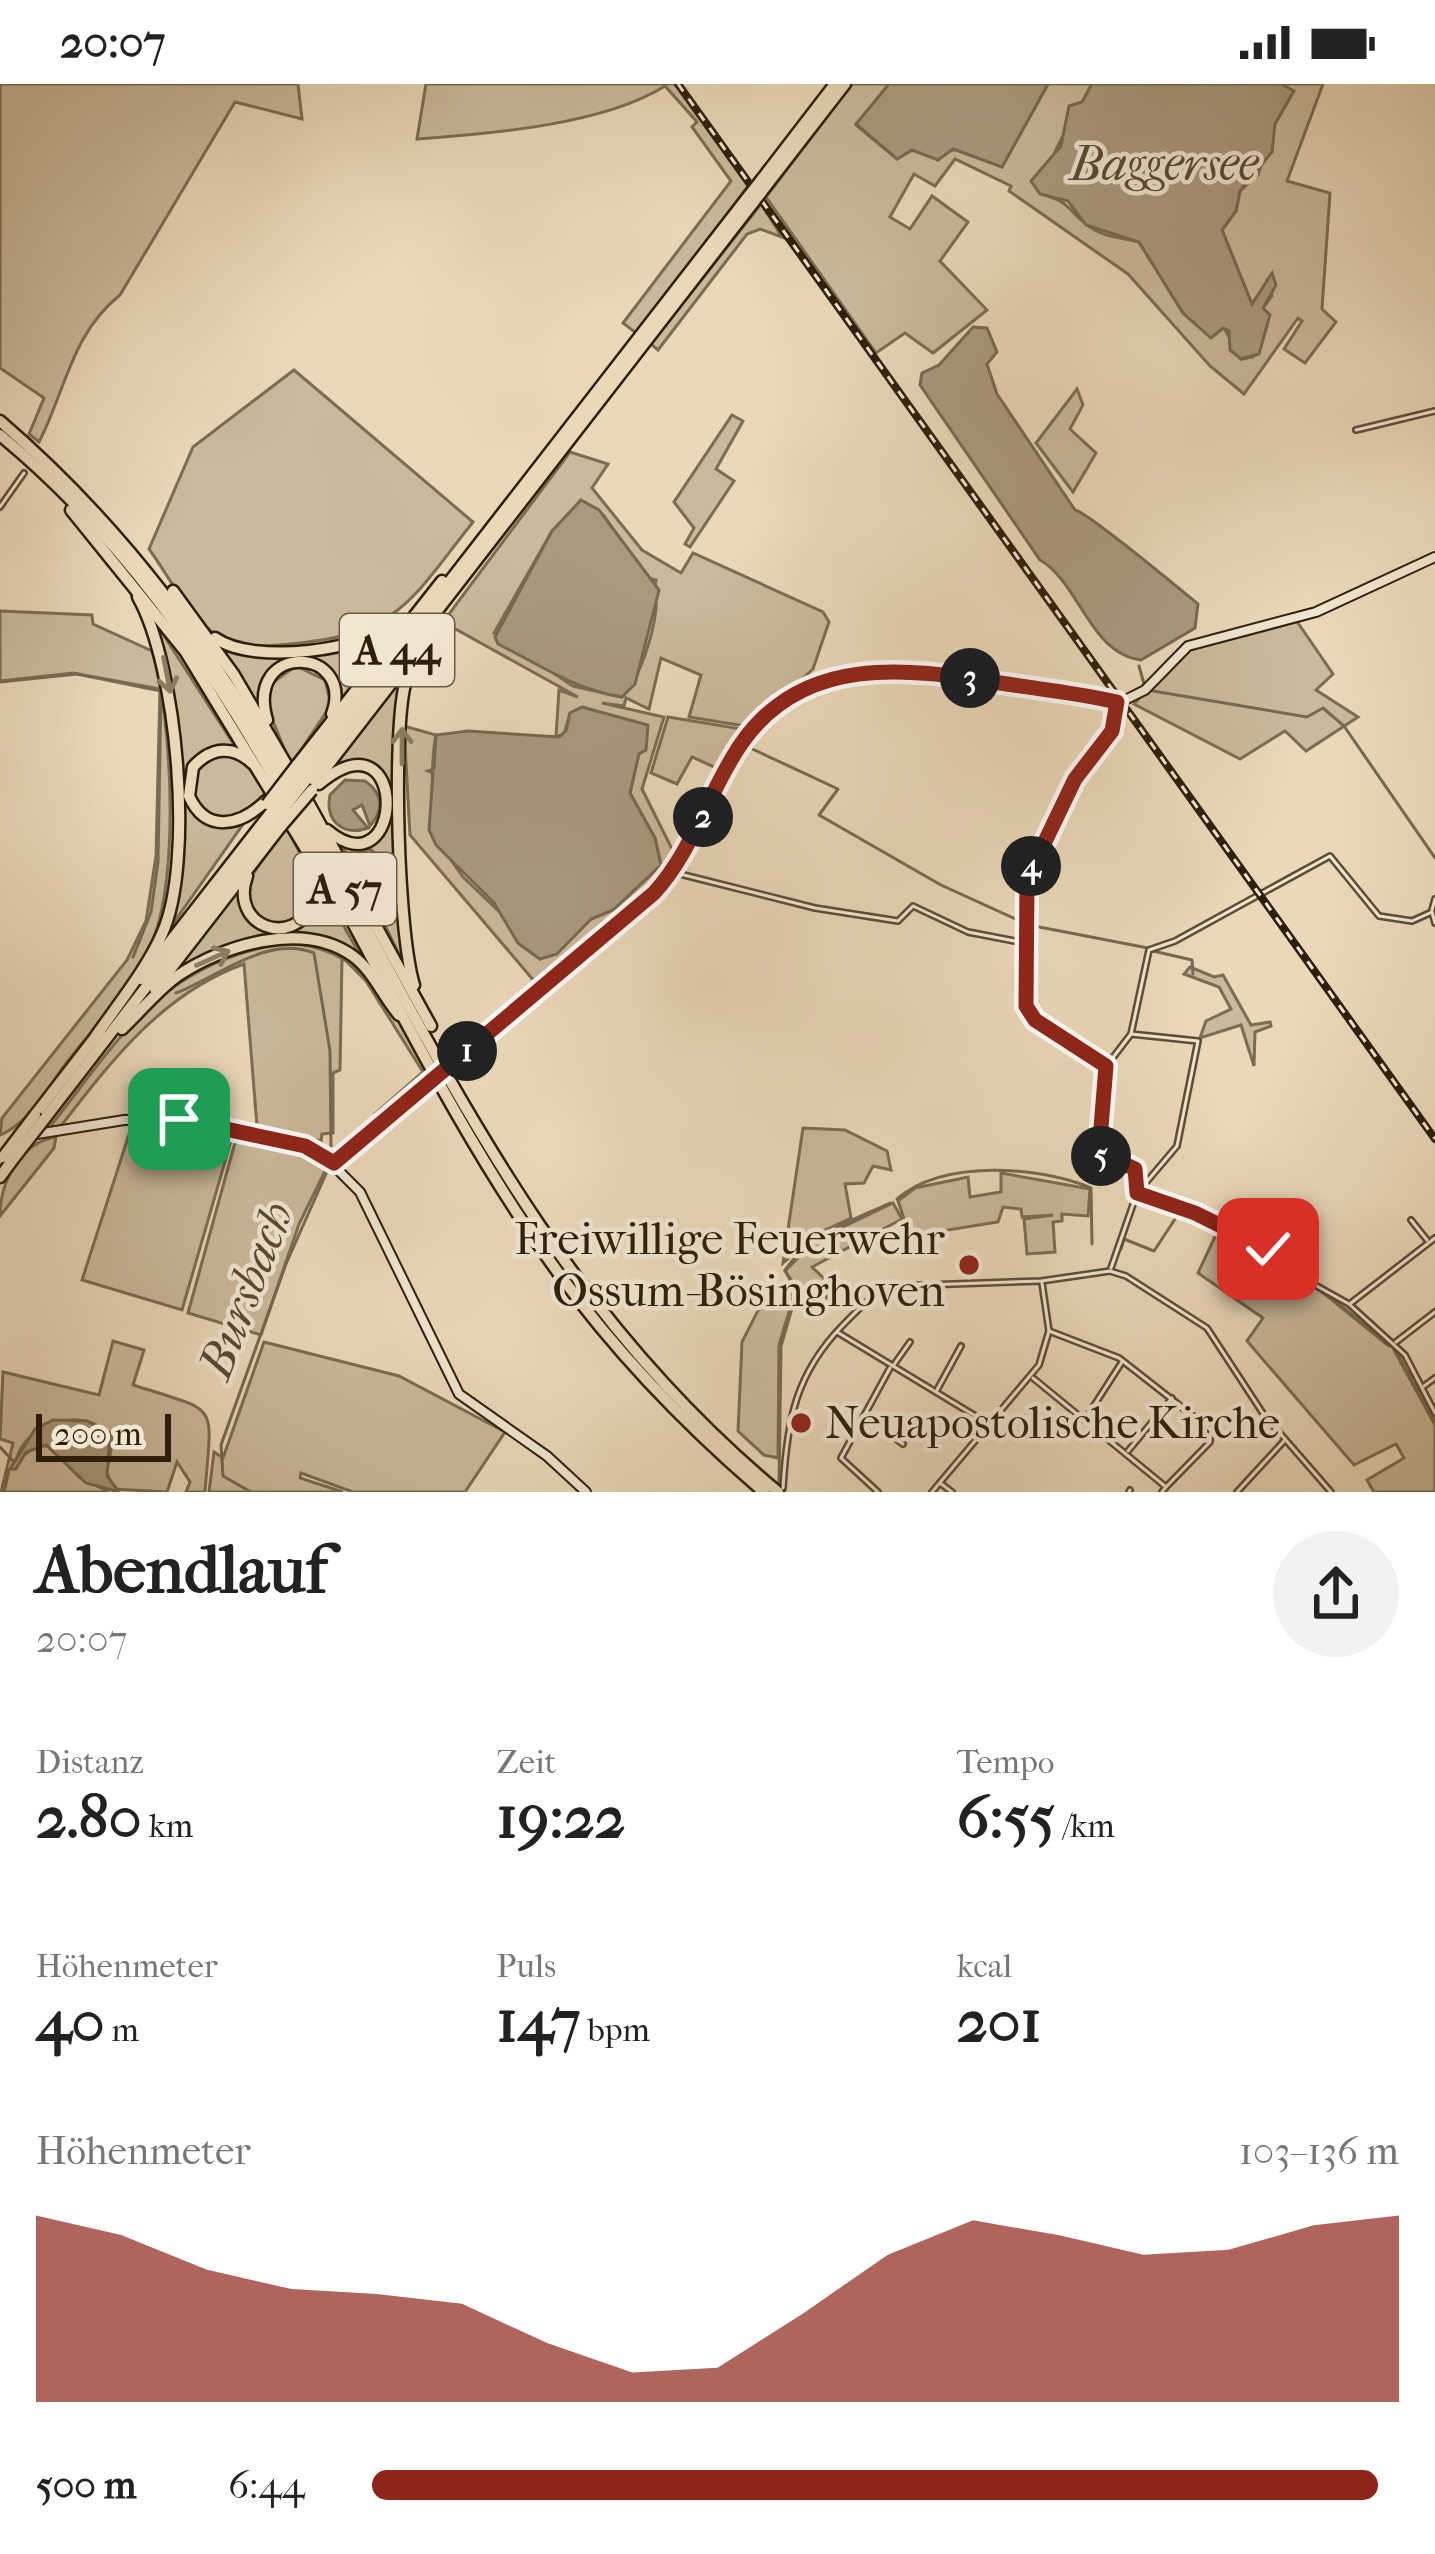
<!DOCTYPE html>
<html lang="de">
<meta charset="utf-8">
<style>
body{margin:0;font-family:"IM FELL French Canon",serif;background:#f2f2f2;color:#222;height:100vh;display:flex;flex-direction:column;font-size:45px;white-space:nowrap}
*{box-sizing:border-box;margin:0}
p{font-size:39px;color:#767676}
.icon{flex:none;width:66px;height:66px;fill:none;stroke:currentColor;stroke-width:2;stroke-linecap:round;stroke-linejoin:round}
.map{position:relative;height:1408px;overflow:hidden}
.details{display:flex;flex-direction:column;background:#fff;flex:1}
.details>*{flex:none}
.scale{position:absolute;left:36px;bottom:30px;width:135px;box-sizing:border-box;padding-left:12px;border:6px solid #2e1f0a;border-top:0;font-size:33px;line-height:42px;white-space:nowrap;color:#2e1f0a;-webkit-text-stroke:9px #f1e6d2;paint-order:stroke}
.pin{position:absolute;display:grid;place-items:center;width:102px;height:102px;color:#fff;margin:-51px;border-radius:24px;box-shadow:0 6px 18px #0006}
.km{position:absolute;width:60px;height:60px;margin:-30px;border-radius:50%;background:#222;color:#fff;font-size:33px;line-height:60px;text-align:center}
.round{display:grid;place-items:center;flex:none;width:126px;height:126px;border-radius:63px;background:#f2f2f2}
.summary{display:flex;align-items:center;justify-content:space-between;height:204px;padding:0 36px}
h1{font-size:66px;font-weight:800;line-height:90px}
.figures{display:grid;grid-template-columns:repeat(3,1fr);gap:18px;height:204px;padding:12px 36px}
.figures div{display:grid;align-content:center}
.figures b{font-size:60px;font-weight:800}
.figures small{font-size:33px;font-weight:400}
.figures p{font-size:33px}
.chart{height:336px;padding:24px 36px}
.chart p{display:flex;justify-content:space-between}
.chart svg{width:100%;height:216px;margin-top:12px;fill:#8f2418;opacity:.7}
ul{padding:0 36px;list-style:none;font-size:39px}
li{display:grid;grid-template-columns:192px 144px 1fr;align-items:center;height:90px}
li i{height:30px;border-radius:15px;background:#8f2418}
.status{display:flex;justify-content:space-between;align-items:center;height:84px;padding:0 60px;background:#fff;direction:ltr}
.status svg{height:33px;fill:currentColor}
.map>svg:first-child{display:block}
</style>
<div class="status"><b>20:07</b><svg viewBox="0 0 49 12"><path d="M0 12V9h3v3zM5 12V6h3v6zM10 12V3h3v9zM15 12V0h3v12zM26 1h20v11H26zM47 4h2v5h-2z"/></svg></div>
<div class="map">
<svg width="1435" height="1408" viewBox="0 0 1435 1408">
<rect width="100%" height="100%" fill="#ead8b9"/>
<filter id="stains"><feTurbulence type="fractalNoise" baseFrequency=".00167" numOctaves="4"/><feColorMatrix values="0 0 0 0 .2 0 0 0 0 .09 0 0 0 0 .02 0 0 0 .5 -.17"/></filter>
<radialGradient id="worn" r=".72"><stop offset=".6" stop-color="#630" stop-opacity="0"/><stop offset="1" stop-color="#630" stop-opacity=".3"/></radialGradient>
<g fill="#cab99b" stroke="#7c6c52" stroke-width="3" fill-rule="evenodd">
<path d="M 0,0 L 298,0 L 302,35 L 235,18 L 120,211 C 71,250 66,306 39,358 L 29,350 L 44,314 L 0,284 Z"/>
<path d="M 426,0 L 675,0 L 749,101 L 636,249 L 623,239 L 731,97 L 692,43 L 697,38 L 665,2 C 605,40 492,50 417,55 Z"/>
<path d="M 852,0 L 889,0 L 856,41 L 897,75 L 912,66 L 929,71 L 958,65 L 1002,83 L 1048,0 L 1092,0 C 1072,37 1049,69 1041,110 C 1072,118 1067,127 1090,143 C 1104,153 1123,154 1139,158 L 1183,229 L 1211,253 L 1224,244 L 1241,275 L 1253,273 L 1262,225 L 1272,212 L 1267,195 L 1265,208 L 1252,221 L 1222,146 L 1236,127 L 1240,107 L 1258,91 L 1275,39 L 1293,7 L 1281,0 L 1323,0 L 1287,97 L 1330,109 L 1322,225 L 1336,238 L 1305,279 L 1284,265 L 1302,237 L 1298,234 L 1244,310 L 1210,282 L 1128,190 L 1009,107 L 1011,102 L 955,75 L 935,102 L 914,90 L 890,133 L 910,145 L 932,112 L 968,138 L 940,177 L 987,226 L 933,269 L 905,249 L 876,269 L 766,113 Z"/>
<path d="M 761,120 L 782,153 L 760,145 L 747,150 L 658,266 L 651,260 Z"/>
<path d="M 294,286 L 473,438 C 410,517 400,550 290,560 C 267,562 239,565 218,552 C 189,534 169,492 149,465 L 193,363 Z"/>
<path d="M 1077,305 L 1083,321 L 1070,345 L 1096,369 L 1073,408 L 1036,359 Z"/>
<path d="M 732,331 L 743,337 L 716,385 L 734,397 L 690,463 L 685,460 L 694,444 L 674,418 Z"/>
<path d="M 570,368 L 608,380 L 592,404 L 642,466 L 681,489 L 693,469 L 823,528 L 829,538 L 813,585 L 751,643 L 689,633 L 701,591 L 661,574 L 649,625 L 626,614 L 624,622 L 602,619 L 664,633 L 642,705 L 674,769 C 665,797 633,834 603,838 L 535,898 L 410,751 L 404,642 L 436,651 C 429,684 435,711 430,746 L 463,793 L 509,837 L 518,859 L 540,875 L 566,860 L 591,835 L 613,826 L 661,781 L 655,754 L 630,709 L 645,642 L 580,624 L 570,629 L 564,651 L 556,652 L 559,606 L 578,613 L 443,538 ZM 604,432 L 646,494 L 656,496 C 653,507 657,514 656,525 C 653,552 640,594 622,613 L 573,602 L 494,549 L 552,447 Z"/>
<path d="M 0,527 L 92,531 L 93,540 L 152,567 C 172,634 180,793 152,858 C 133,901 96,941 67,978 C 49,1002 29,1040 0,1051 L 2,1034 L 127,876 L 146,837 L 156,772 L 160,605 L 73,589 L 0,597 Z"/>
<path d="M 150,530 L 265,709 L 165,851 C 180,754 189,621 150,530 Z"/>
<path d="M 1296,536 L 1333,590 L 1316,606 L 1358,633 L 1306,667 L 1285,647 L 1240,675 L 1134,620 L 1181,567 Z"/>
<path d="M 397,546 L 340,620 L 330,589 L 281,579 L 262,628 L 220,564 C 277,582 341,558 397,546 Z"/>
<path d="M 296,582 L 325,596 L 331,621 L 291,681 L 267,623 L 272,599 Z"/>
<path d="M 406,587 L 400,816 L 410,893 L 374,819 L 391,815 C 387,799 389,779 370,765 L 350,772 L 332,754 L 354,760 L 387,741 L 392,713 L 382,692 L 341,682 L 327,689 Z"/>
<path d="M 668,633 L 748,646 L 723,687 L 692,673 L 677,700 L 651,689 Z"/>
<path d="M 286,743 C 301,770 322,804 301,833 C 277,843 268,841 249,824 L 248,797 Z"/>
<path d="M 318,798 L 361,872 L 333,858 L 263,856 L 165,899 L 240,802 L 240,819 L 280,848 L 317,818 Z"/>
<path d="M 286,859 C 370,864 392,925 430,992 L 380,1036 L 375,1030 L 423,988 L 366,897 L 342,873 L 340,986 L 333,989 L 333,1049 L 322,1050 L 321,1057 L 257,1042 L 244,880 C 163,909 112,976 61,1042 L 49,1044 C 121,953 161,878 286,859 Z"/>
<path d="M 1190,883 L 1214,893 L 1223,891 L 1251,941 L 1270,938 L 1271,942 L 1255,948 L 1254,982 L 1241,941 L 1200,954 L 1206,937 L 1231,925 L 1219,903 L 1184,890 Z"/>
<path d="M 157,1036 L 233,1050 L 182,1226 L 82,1196 L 133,1038 Z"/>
<path d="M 803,1044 L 845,1046 L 887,1067 L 891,1086 L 873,1082 L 864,1099 L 845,1100 L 851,1134 L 817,1150 L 783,1179 Z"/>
<path d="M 248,1051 L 306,1067 L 328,1081 L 299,1140 L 261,1251 L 188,1229 L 236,1055 Z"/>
<path d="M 56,1053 L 54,1064 L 0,1132 C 0,1099 19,1059 56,1053 Z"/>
<path d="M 1001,1089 L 1090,1105 L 1088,1132 L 1062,1130 L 1062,1137 L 1053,1138 L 1055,1168 L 1027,1170 L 1024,1135 L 1053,1131 L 1022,1133 L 1021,1125 L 1003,1123 L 998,1138 L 910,1152 L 898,1117 L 915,1104 L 968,1093 L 970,1113 L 1001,1108 Z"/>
<path d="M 893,1119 L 902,1135 L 812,1183 L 835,1205 L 827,1214 L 821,1209 L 810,1222 L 785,1187 L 816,1156 Z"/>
<path d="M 1220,1142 L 1283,1175 L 1395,1265 L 1435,1337 L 1435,1408 L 1374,1408 L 1367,1396 L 1404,1374 L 1396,1360 L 1354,1381 L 1247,1257 L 1263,1234 L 1198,1189 Z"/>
<path d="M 769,1205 L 794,1211 L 779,1261 L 778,1374 L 764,1371 L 738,1347 L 742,1258 Z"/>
<path d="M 113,1257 L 144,1266 L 133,1301 C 221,1329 212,1316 205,1408 L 186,1408 L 190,1398 L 177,1378 L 167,1408 L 113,1405 L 107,1388 L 113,1354 C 83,1318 24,1340 16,1377 L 38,1361 L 50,1362 L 79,1393 L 109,1408 L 1,1408 L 13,1359 L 0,1355 L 3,1288 L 99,1311 Z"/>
<path d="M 264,1258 L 399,1292 L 505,1348 L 465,1408 L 353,1408 L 301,1389 L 300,1394 L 343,1408 L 209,1408 L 214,1368 L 223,1374 Z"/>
</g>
<g fill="#aa997e" stroke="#786850" stroke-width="3">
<path d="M 889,0 L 1048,0 L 1002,83 L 953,65 L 938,76 L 912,66 L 897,75 L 856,40 Z"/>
<path d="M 1092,0 L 1281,0 L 1294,7 L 1275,40 L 1272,68 L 1240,107 L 1236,127 L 1222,146 L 1252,220 L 1272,189 L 1276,201 L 1263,224 L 1270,231 L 1259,270 L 1241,275 L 1230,266 L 1229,247 L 1223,244 L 1211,254 L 1183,229 L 1139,158 L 1086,141 L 1068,117 L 1040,110 L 1031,97 L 1061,62 L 1069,22 L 1082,18 Z"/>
<path d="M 973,243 L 987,244 L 997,268 L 987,280 L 997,310 L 1075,426 C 1087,428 1181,506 1198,520 L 1195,544 L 1141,576 C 1090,570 1079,498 1040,476 L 920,301 L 922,289 L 939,281 Z"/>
<path d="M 581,416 L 599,426 L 659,506 L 635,600 L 622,613 C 576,606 540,581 498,560 L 495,553 L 552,447 Z"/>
<path d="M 582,623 L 648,641 L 646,666 L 639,670 L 630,709 L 655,754 L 661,781 L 613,826 L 591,835 L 557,870 L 540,875 L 518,859 L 494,819 L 436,761 L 429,746 L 433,689 L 428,687 L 434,685 L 436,651 L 468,647 L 559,653 L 566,647 L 570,629 Z"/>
<path d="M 345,696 L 365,697 C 383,709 384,726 370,742 L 362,721 L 353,726 L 368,744 C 342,753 325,736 330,711 Z"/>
<path d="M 53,1336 L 87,1337 L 110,1349 L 107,1392 L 119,1408 L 86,1399 L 46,1361 L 26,1368 L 16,1385 L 10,1385 L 35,1345 Z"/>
</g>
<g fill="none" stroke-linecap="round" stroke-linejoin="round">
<g stroke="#786850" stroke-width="3">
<path d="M 1139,582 L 1144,600 L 1153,607 L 1307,633 L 1323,624 L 1344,642 L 1435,774"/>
<path d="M 0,598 L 77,590 L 161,607 L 158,778 L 151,828 L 133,873"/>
<path d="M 748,663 L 838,705 L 819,731 L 941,801 L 1022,838"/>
<path d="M 1029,841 L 1148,864"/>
<path d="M 1153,867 L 1192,876 L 1193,890"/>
<path d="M 176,909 C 216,894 268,850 314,869 L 330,967 L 331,1062"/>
<path d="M 897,1115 C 943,1075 1039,1082 1091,1104 L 1092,1160"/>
<path d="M 1121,1165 L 1124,1155 L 1154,1167 L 1179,1129 L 1285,1178 L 1389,1262"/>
<path d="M 795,1205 L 785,1186 C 810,1150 852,1137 890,1119"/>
<path d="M 1394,1266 L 1435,1341"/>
<path d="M 0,1363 L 13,1377"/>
<path d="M 779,1401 L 781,1262 L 795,1214"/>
<path d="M 4,1408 L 9,1386"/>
<path d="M 251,1408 L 223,1392 L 221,1361 L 286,1180 L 329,1083"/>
</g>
<defs>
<g id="street">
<path d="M 1356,346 L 1435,327"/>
<path d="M 0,423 L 24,389"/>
<path d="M 676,789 L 815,824 L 898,837 L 913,822 L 968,848 L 1025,859"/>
<path d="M 1432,826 L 1435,815"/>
<path d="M 1131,950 L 1198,957 L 1177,1062 L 1138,1108"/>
<path d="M 1108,980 L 1131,950 L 1149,866 L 1175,857 L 1330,772 L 1379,832 L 1412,837 L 1432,828 L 1435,839"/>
<path d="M 1139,1110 L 1195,1129 L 1284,1173 L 1315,1201 L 1349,1220 L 1405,1271 L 1435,1329"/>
<path d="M 1411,1136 L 1427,1156"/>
<path d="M 1111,1184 L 1137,1109 L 1137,1088 L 1099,1068 L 1106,982 L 1027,928 L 1027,795 L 1075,695 L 1112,647 L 1117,620"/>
<path d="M 1351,1219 L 1435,1154"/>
<path d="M 1049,1247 L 1119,1274 L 1211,1346 L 1210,1358 L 1166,1403"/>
<path d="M 837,1248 L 987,1339"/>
<path d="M 1396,1258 L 1435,1228"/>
<path d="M 893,1282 L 910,1258"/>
<path d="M 1033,1294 L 1166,1403 L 1162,1408"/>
<path d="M 1424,1302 L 1435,1294"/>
<path d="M 937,1306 L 961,1262"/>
<path d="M 864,1332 L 903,1360"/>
<path d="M 1086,1334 L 1122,1278"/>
<path d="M 1128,1367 L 1172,1314"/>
<path d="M 940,1399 L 952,1408"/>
<path d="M 783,1404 C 787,1337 795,1290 843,1241 C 860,1224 873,1208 896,1202 L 1041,1197 L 1110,1187 L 1126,1192 L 1207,1244 L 1264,1331 L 1331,1408"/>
<path d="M 878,1408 L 841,1374 L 890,1284"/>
<path d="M 932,1408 L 1039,1281 L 1049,1247 L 1042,1199"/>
<path d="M 1129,1408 L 1130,1406"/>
<path d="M 1237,1408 L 1284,1357"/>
</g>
<g id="secondary">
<path d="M 457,975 C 522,921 594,871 653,811 C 722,739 727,615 842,590 C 934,571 1030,613 1121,618 L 1145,606 L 1188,562 L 1316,528 L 1435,473"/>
<path d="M 31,1051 L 124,1036 L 179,1035 L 323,1071 L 360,1108 L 459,1310 L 547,1372 L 586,1408"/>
<path d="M 335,1079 L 424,1002"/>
</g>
<g id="highway">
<path d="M 762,95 L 835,0"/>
<path d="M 766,102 L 845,0"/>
<path d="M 0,337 C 121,441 211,562 288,701"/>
<path d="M 0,351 C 119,449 208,575 282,709"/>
<path d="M 71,426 L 185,567 L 321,790"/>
<path d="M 173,507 L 234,591 L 293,692"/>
<path d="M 215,554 C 255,582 364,566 403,537"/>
<path d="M 267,636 C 244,557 356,562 332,630"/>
<path d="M 252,679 C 233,661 211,663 193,683 L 189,712 C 206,750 240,742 266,717"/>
<path d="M 297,681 L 442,497"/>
<path d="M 301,689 L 747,114"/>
<path d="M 306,696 L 753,119"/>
<path d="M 319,700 C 411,623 405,811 327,746"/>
<path d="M 311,703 L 410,575"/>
<path d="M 303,709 L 431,942"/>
<path d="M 297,717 C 439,973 547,1217 778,1408"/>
<path d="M 291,725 C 378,879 453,1044 557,1187 C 617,1270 687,1342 764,1408"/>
<path d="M 247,792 C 229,842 292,866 314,819 L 309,782"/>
<path d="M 141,895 L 272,727"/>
<path d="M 414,901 C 398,850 392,653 405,600 C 410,582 420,566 429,549"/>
<path d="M 155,905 L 282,741"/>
<path d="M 122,945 C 140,928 156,908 176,893 C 222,861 303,836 353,872 C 373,887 383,912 399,931"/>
<path d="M 96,952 C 118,920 146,886 162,850 C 195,778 177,582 138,513"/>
<path d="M 35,1031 L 100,947"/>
<path d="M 46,1033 L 277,733"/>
<path d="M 0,1093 L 11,1078"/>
</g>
</defs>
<use href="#street" stroke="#5d4d36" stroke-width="8"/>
<use href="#secondary" stroke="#2e1f0a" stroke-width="12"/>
<use href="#highway" stroke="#2e1f0a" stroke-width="15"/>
<use href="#street" stroke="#f1e6d2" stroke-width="3"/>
<use href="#secondary" stroke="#f1e6d2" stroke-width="8"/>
<use href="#highway" stroke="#ead8b9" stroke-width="10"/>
<defs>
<path id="rail" d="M 678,0 L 1435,1055"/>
</defs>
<use href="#rail" stroke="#2e1f0a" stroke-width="8"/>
<use href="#rail" stroke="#f1e6d2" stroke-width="3" stroke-dasharray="9" stroke-linecap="butt"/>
<defs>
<path id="secondary-bridge" d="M 424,1002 L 457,975"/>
<g id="highway-bridge">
<path d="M 747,114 L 762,95"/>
<path d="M 753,119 L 766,102"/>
<path d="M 267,720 L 297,681"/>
<path d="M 272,727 L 301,689"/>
<path d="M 277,733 L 306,696"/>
<path d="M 282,741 L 312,706"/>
<path d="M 3,1073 L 35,1031"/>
<path d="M 11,1078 L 46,1033"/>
</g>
</defs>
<use href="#secondary-bridge" stroke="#2e1f0a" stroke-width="12" stroke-linecap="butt"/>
<use href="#highway-bridge" stroke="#2e1f0a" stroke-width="15" stroke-linecap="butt"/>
<use href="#secondary-bridge" stroke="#f1e6d2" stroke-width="8"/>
<use href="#highway-bridge" stroke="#ead8b9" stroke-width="10"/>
</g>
<defs><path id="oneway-shaft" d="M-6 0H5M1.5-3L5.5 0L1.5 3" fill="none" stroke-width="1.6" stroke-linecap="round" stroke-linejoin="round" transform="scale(3)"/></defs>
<g stroke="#8c7c62">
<use href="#oneway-shaft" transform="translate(167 591) rotate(79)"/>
<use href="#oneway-shaft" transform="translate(402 662) rotate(-90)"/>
<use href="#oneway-shaft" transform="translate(213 874) rotate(-24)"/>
</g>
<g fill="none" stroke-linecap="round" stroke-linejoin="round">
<defs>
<path id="route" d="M 179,1035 L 305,1062 L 334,1079 L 654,809 C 694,765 708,708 741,660 C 803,570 906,584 1000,599 C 1039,605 1078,609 1117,618 L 1112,647 L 1075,695 L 1027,795 L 1026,922 L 1035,936 L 1106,982 L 1099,1068 L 1135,1085 L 1137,1109 L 1195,1129 L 1268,1165"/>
</defs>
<use href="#route" stroke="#fff" stroke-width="24"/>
<use href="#route" stroke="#8f2418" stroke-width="15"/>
</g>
<g fill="#8f2418" stroke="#f1e6d2" stroke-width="4.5">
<circle cx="969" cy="1181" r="12"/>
<circle cx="801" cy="1339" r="12"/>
</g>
<g text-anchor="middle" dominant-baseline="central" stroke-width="9" stroke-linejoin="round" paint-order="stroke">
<g fill="#f1e6d2" stroke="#685b46" stroke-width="3">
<rect x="340" y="530" width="114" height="72" rx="9"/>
<rect x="294" y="769" width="102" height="72" rx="9"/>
</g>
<g font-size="42" font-weight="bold" fill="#2e1f0a">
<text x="397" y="566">A 44</text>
<text x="345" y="805">A 57</text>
</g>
<g font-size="45" fill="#2e1f0a" stroke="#f1e6d2" text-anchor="end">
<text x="945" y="1155">Freiwillige Feuerwehr<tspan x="945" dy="52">Ossum-Bösinghoven</tspan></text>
<text x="825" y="1339" text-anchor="start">Neuapostolische Kirche</text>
</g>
<g font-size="48" font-style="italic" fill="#594a33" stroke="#f1e6d2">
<text x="1164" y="80">Baggersee</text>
<text transform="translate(246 1206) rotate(-69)">Bursbach</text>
</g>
</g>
<rect width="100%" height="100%" filter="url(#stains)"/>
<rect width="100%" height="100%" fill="url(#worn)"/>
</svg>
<div class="scale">200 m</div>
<div class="pin" style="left:179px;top:1035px;background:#1e9e55"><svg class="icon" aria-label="arrive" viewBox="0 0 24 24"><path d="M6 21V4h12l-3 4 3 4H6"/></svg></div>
<div class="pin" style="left:1268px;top:1165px;background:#d93025"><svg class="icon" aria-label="check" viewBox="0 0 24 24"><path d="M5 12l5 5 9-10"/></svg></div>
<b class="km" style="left:467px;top:967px">1</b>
<b class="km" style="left:703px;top:733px">2</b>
<b class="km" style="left:970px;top:594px">3</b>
<b class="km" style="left:1031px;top:782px">4</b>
<b class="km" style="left:1101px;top:1072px">5</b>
</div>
<section class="details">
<div class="summary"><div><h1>Abendlauf</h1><p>20:07</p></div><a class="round"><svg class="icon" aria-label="share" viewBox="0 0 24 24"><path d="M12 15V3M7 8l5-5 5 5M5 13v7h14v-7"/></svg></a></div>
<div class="figures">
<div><p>Distanz</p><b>2.80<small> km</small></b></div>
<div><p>Zeit</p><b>19:22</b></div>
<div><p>Tempo</p><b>6:55<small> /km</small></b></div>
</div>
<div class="figures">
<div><p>Höhenmeter</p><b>40<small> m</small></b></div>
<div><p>Puls</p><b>147<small> bpm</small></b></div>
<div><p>kcal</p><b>201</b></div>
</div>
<div class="chart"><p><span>Höhenmeter</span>103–136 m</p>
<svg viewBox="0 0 160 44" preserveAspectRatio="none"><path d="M0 44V6L10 10L20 17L30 21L40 22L50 24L60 32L70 38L80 37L90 26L100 14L110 7L120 10L130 14L140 13L150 8L160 6V44z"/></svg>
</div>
<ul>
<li><b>500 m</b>6:44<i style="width:98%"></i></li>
</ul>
</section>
